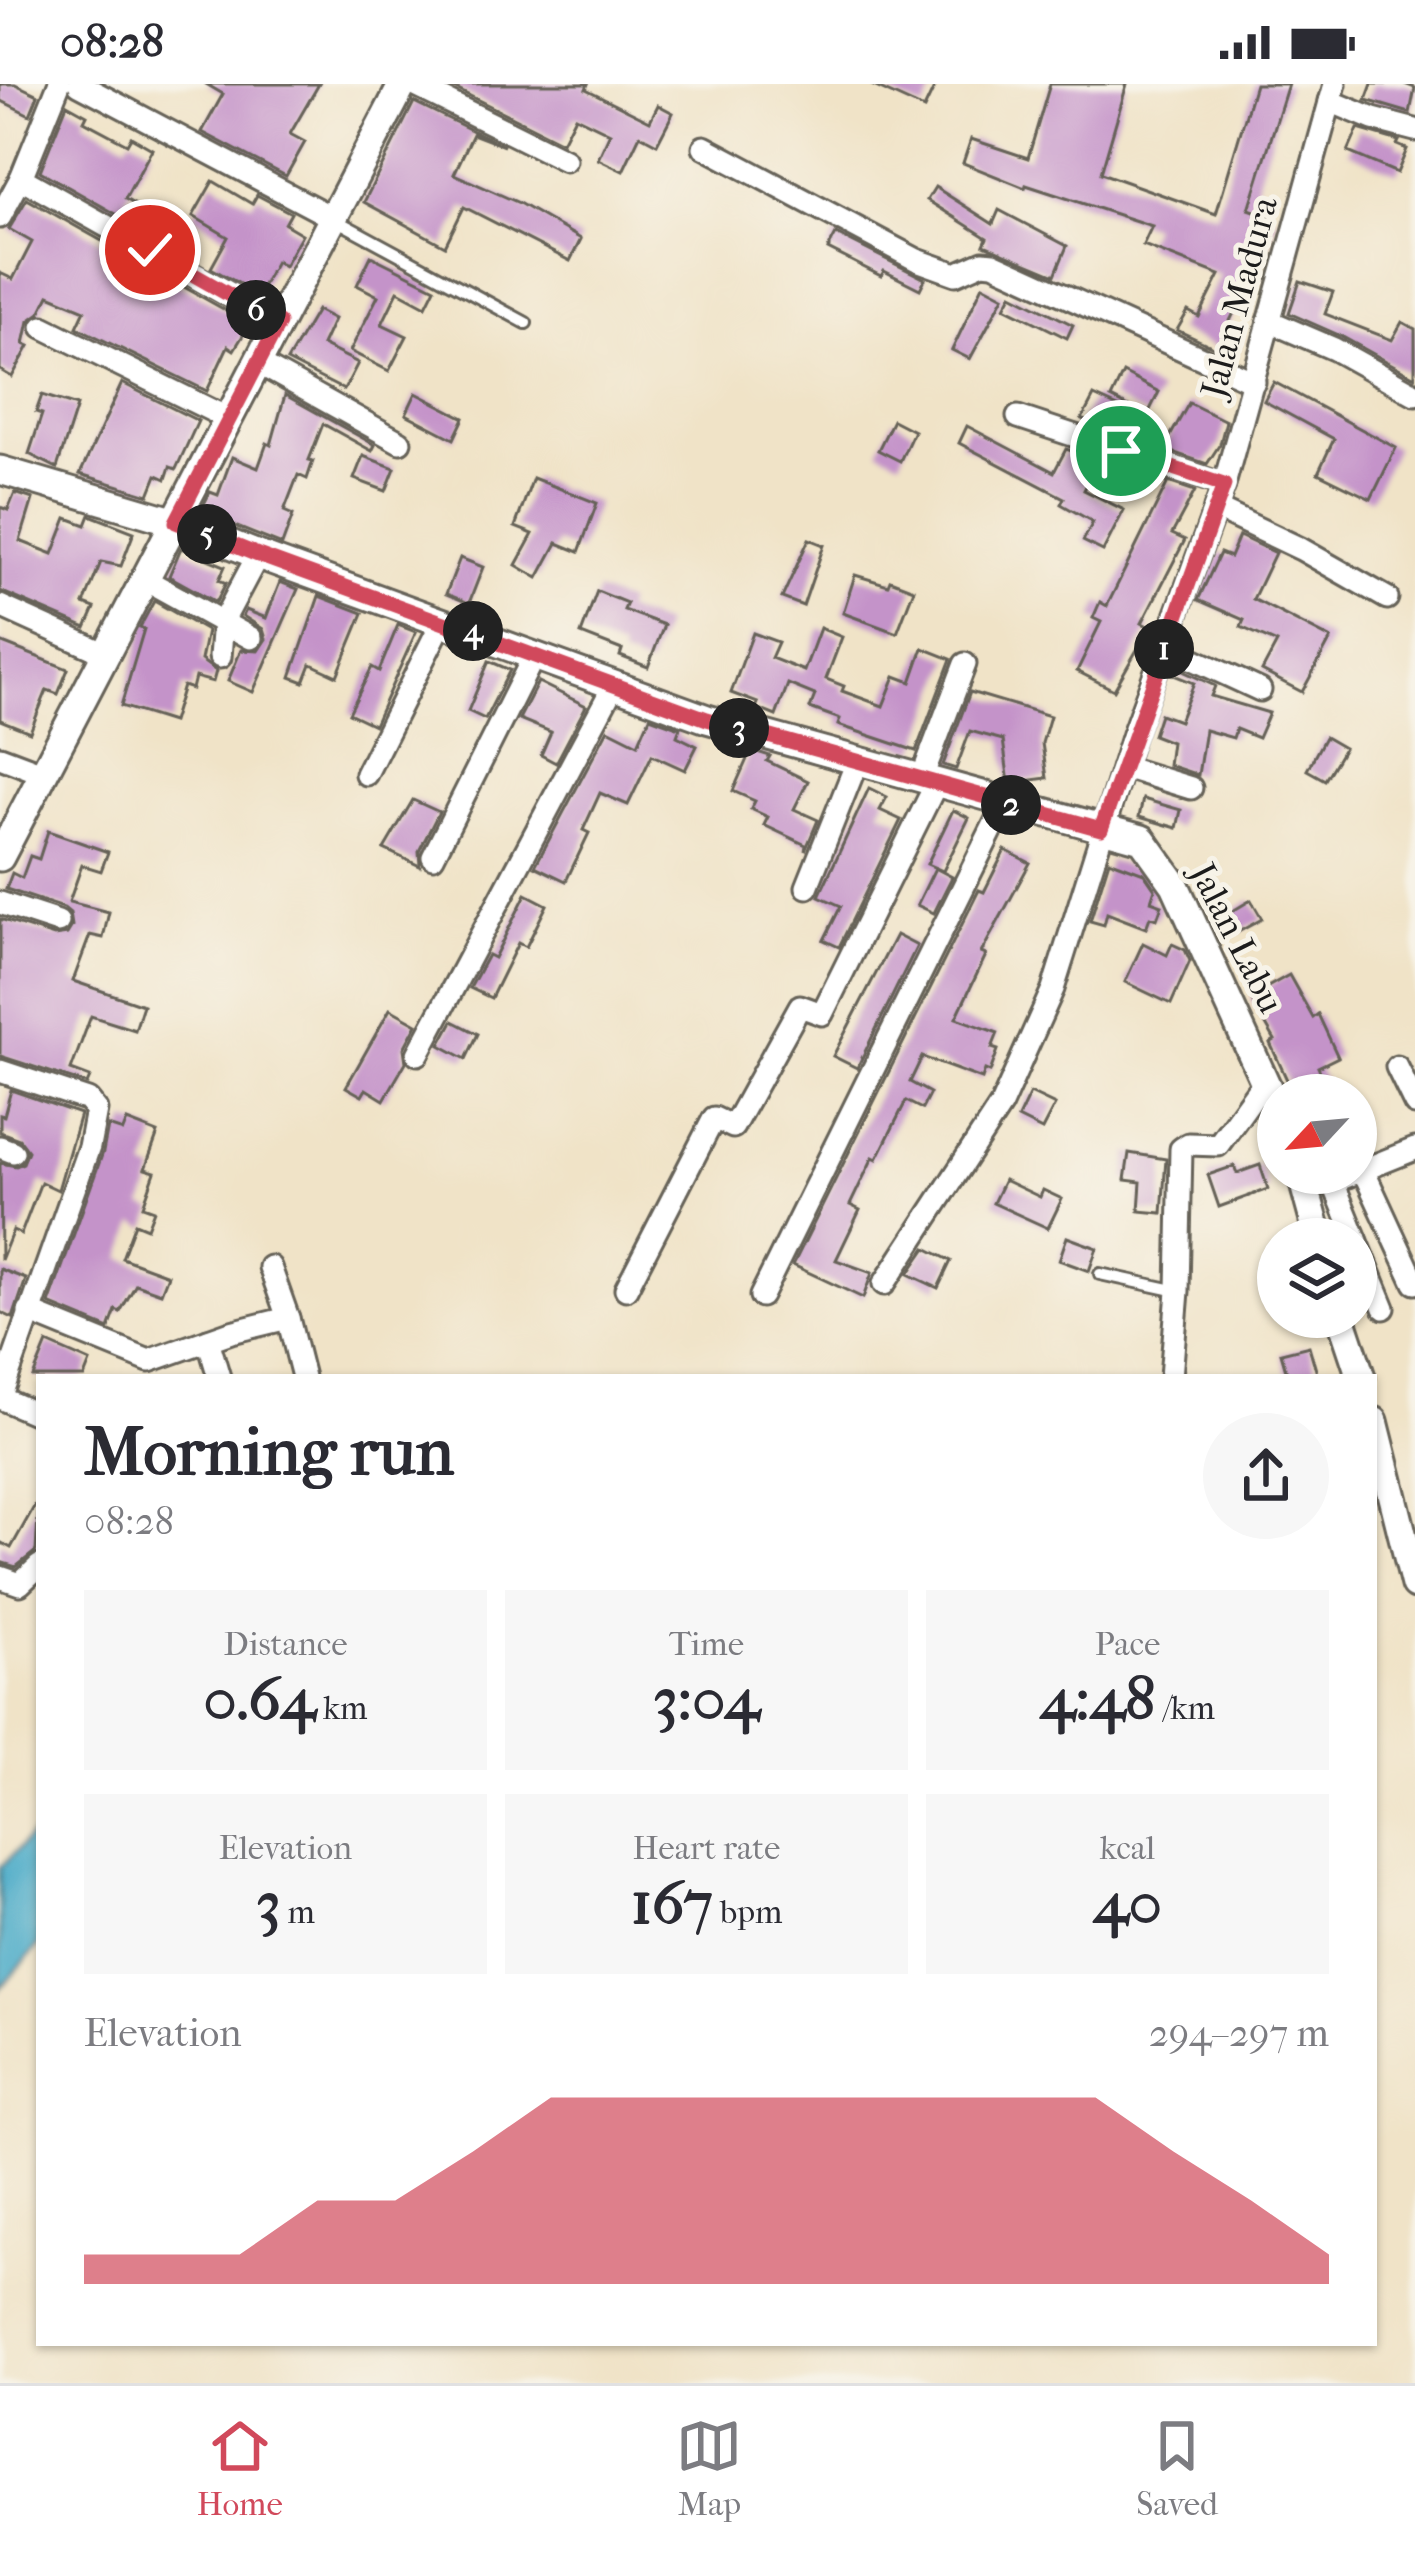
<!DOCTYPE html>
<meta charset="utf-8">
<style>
body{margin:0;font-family:"IM FELL French Canon",serif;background:#f7f7f7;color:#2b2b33;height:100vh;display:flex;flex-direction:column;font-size:45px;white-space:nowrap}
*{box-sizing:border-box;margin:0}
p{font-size:39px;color:#7c7c81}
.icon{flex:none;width:66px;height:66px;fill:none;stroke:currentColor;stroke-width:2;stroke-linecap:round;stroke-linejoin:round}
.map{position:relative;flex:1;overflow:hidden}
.details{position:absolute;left:36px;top:1290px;width:1341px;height:972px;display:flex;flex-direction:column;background:#fff;border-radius:0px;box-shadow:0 3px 9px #0004}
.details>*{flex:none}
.needle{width:78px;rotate:244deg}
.tools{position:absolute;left:1257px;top:990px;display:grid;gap:24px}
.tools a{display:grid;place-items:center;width:120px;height:120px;border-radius:50%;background:#fff;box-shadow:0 3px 9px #0004;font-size:60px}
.pin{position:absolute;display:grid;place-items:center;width:102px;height:102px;color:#fff;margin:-51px;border:6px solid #fff;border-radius:50%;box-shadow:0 3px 12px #0007}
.km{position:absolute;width:60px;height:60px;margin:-30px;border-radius:50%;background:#222;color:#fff;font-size:33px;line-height:60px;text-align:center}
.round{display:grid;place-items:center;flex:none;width:126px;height:126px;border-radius:63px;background:#f7f7f7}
.overview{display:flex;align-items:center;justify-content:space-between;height:204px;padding:0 48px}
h1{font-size:66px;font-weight:700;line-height:90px}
.figures{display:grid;grid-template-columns:repeat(3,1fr);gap:18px;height:204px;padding:12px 48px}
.figures div{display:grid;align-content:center;border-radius:0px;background:#f7f7f7;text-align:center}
.figures b{font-size:60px;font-weight:700}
.figures small{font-size:33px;font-weight:400}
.figures p{font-size:33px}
.chart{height:336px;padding:24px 48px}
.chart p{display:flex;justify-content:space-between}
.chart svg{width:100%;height:216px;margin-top:12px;fill:#d1495b;opacity:.7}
.status{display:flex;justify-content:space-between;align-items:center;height:84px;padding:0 60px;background:#fff;direction:ltr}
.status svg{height:33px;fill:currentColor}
.tab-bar{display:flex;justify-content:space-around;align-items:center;height:168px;border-top:3px solid #e1e1e2;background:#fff;font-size:33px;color:#7c7c81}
.tab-bar a{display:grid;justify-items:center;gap:6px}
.tab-bar .active{color:#d1495b}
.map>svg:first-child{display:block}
</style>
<div class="status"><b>08:28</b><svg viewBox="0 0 49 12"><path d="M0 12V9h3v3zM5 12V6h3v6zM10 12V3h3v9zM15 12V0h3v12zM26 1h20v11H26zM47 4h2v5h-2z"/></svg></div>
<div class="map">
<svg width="1415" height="2299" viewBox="0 0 1415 2299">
<rect width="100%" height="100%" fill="#f7f3e8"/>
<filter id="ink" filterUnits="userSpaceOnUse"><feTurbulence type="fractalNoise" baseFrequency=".00833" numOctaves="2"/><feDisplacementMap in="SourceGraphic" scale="24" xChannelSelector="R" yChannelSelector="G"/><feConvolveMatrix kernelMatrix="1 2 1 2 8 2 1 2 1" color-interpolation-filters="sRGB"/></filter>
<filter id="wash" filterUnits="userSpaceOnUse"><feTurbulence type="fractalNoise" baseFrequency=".004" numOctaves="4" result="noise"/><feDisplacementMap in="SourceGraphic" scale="48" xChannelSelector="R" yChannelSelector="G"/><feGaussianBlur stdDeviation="2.7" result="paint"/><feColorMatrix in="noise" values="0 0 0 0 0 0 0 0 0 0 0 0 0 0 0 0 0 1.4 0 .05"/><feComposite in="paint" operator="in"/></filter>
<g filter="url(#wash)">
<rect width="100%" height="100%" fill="#f0e3c7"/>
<path fill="#49aac8" stroke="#326372" stroke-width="3" d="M 39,1744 L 39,1861 L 0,1905 L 0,1783 Z"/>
<g id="blocks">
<g fill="#c493c9">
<path d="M 0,0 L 15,0 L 38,11 L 30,31 L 0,16 Z"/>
<path d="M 206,0 L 319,0 L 290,50 L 305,58 L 286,92 L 202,48 L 223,10 Z"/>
<path d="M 446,0 L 588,0 L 586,5 L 650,37 L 658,21 L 673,29 L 657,60 L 640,51 L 623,87 L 598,75 L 610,49 L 575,32 L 562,58 Z"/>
<path d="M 869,0 L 936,0 L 924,25 Z"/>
<path d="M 1050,0 L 1127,0 L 1101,89 L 1216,130 L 1255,0 L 1288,0 L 1249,125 L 1277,135 L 1251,210 L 1244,208 L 1228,241 L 1244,251 L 1233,272 L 1177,246 L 1188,227 L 1199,233 L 1220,191 L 1143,161 L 1152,142 L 1026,101 L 1025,104 L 963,79 L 971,55 L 1028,74 Z"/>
<path d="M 1372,0 L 1405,0 L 1415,4 L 1410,29 L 1366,16 Z"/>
<path d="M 414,18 L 504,62 L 473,50 L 454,90 L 519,119 L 581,155 L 570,177 L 464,123 L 445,162 L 364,118 Z"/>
<path d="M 67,20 L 87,31 L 84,37 L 127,60 L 131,53 L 152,65 L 125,115 L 171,141 L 162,156 L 40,87 Z"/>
<path d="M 1358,45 L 1399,57 L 1397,61 L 1407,65 L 1397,89 L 1348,68 Z"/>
<path d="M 213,97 L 252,120 L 257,111 L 291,129 L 285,140 L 302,150 L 284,182 L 276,177 L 258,210 L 211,184 L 228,153 L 193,132 Z"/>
<path d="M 935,103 L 993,140 L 999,126 L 1067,162 L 1055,191 L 984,161 L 987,154 L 927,116 Z"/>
<path d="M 27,115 L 250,240 L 234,266 L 228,262 L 207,307 L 77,243 L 85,226 L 49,211 L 40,229 L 29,237 L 24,260 L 29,262 L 12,293 L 0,286 L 0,189 L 13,195 L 32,158 L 9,145 Z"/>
<path d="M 836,150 L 925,195 L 920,205 L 884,187 L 881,192 L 828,165 Z"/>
<path d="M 371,172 L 435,204 L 426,222 L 398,207 L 382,240 L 407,252 L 389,287 L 350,267 L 378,212 L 357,201 Z"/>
<path d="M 1300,197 L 1333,208 L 1325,230 L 1392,256 L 1402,238 L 1415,245 L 1415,293 L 1341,252 L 1289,229 Z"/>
<path d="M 983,201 L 1004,212 L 970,275 L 952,266 Z"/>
<path d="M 1012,210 L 1073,241 L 1067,254 L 1005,223 Z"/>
<path d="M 317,226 L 334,235 L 322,261 L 358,279 L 344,306 L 287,277 Z"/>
<path d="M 1123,289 L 1159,308 L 1147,332 L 1111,314 Z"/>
<path d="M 1274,298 L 1396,364 L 1371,415 L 1318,389 L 1334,355 L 1264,317 Z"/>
<path d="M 122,299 L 198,337 L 176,385 L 170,383 L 166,395 L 157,391 L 149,411 L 80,390 Z"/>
<path d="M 416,309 L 464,334 L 454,355 L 406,330 Z"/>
<path d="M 42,311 L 77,322 L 57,384 L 29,370 L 42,330 L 36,328 Z"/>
<path d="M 285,311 L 375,361 L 372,367 L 323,340 L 309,376 L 313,377 L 307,395 L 298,391 L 284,427 L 293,431 L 282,461 L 200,428 L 210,408 L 218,411 L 232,373 L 258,384 L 267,359 L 271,361 Z"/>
<path d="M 1094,312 L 1120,324 L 1109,347 L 1082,335 Z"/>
<path d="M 1189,319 L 1226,337 L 1220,360 L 1207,380 L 1163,365 Z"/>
<path d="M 893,336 L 914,347 L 900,377 L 878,366 Z"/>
<path d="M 967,342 L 1054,388 L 1066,365 L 1099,376 L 1084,406 L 1124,426 L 1103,467 L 1083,457 L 1093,438 L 1061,420 L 1064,414 L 959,359 Z"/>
<path d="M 363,372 L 395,384 L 386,407 L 354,395 Z"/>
<path d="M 533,394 L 597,419 L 579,468 L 557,459 L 538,494 L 516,481 L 533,450 L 515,443 Z"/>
<path d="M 1168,398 L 1195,407 L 1172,450 L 1185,456 L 1142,539 L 1150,543 L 1114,606 L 1077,587 L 1101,538 L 1093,534 L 1100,518 L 1107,522 Z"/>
<path d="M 15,409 L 33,415 L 20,457 L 53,470 L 67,434 L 86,441 L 90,431 L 134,448 L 121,482 L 101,478 L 84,520 L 95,524 L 86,544 L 0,507 L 0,423 L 8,426 Z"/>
<path d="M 1239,452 L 1275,469 L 1253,515 L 1331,555 L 1302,608 L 1262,587 L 1277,559 L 1241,543 L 1244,536 L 1198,516 L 1220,469 L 1230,473 Z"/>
<path d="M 809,455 L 824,461 L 803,522 L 782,514 Z"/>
<path d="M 181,464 L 225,482 L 219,496 L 226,499 L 216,518 L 169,492 Z"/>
<path d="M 460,474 L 483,483 L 469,519 L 446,510 Z"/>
<path d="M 855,491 L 888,501 L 890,496 L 914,505 L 897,549 L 843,529 Z"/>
<path d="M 280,498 L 298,505 L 253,608 L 228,597 L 241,566 L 258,567 L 266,555 L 263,545 L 243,532 L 246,526 L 266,534 Z"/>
<path d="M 597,507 L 627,519 L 624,526 L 664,541 L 648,583 L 620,572 L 622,566 L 581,550 Z"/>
<path d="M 319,512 L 363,529 L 337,592 L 311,580 L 304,598 L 291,593 Z"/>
<path d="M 154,517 L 207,547 L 201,576 L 216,587 L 213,598 L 195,593 L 192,605 L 183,602 L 172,638 L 121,622 L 144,545 L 140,543 Z"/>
<path d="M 398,541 L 416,548 L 374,641 L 349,629 L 372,583 L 379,587 Z"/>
<path d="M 820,544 L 842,553 L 826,595 L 844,602 L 842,607 L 883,622 L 895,592 L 911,598 L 923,564 L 951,575 L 916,667 L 838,641 L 840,635 L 810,624 L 815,611 L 788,600 L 776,632 L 756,624 L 758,619 L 731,609 L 753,549 L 778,558 L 771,574 L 804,587 Z"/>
<path d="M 0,558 L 68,585 L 58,610 L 47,606 L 30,648 L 0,636 Z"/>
<path d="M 489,577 L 510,586 L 485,635 L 468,627 Z"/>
<path d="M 1174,583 L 1215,602 L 1211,612 L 1269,629 L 1258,654 L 1236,645 L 1233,654 L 1205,646 L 1198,691 L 1168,681 L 1171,658 L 1153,651 L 1160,630 L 1179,637 L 1194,599 L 1171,590 Z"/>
<path d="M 538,598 L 586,622 L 556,679 L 541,671 L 551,648 L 519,635 Z"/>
<path d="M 970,608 L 1050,632 L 1042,659 L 1047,694 L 1009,699 L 1003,656 L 970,647 L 956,685 L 943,681 Z"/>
<path d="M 650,633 L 680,644 L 677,652 L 697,662 L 685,686 L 652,671 L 628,721 L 600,709 L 583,746 L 589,749 L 566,797 L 535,782 L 608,645 L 638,660 Z"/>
<path d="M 1325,653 L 1344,664 L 1325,696 L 1307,686 Z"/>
<path d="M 751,666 L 770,672 L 767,677 L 808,697 L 794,725 L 818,736 L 805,767 L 806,761 L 764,741 L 768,733 L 751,725 L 755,717 L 733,707 Z"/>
<path d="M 869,704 L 887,713 L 880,726 L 901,736 L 839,863 L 824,856 L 841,822 L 819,812 Z"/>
<path d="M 1143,715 L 1181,726 L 1177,744 L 1139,733 Z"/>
<path d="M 413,716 L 439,728 L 419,767 L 420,782 L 384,765 Z"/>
<path d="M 953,726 L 969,734 L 943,787 L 927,780 Z"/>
<path d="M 48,747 L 108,768 L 101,787 L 82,781 L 69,818 L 109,828 L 103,854 L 90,851 L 73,897 L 143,921 L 135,946 L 91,932 L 71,986 L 90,993 L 87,1000 L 0,972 L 0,835 L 54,852 L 67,850 L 72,842 L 70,829 L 64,824 L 6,805 L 12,789 L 22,794 L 30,772 L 39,775 Z"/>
<path d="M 1005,766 L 1030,779 L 981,869 L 986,871 L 956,934 L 998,949 L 992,964 L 998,966 L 990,988 L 985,986 L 982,995 L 922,973 L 910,998 L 930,1009 L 922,1025 L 906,1017 L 877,1075 L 873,1073 L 850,1121 L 860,1126 L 836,1176 L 872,1189 L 863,1214 L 793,1181 L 979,806 L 984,808 Z"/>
<path d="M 1109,776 L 1144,789 L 1155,805 L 1151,817 L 1162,821 L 1157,835 L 1150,833 L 1146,844 L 1107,829 L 1104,841 L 1090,837 Z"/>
<path d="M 935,784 L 952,793 L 934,829 L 917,821 Z"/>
<path d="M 526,810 L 547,821 L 526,863 L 518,859 L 491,914 L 470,904 L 488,871 L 494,874 Z"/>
<path d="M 1251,816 L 1262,835 L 1231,852 L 1221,834 Z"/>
<path d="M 896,851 L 917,862 L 857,984 L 833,972 Z"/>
<path d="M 1143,859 L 1167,871 L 1172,860 L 1185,866 L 1190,877 L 1171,920 L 1125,898 Z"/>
<path d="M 1289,891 L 1313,934 L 1318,930 L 1338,973 L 1318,983 L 1331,1011 L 1294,1011 L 1270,959 L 1275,956 L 1250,913 Z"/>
<path d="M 390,925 L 417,940 L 404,964 L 406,978 L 384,1016 L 366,1005 L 362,1012 L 346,1003 Z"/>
<path d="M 453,937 L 478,950 L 466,975 L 440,961 Z"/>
<path d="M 11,1006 L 80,1030 L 58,1106 L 41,1098 L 21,1150 L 13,1146 L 1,1176 L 0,1079 L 16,1082 L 23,1079 L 28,1067 L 19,1055 L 0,1048 L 0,1031 L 4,1032 Z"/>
<path d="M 1030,1009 L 1055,1021 L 1042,1046 L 1018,1034 Z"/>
<path d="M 127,1037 L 158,1049 L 145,1085 L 155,1088 L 143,1122 L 154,1126 L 147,1144 L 135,1139 L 122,1174 L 168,1191 L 161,1209 L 136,1200 L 120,1228 L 116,1226 L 109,1245 L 49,1220 L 103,1068 L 108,1042 L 123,1047 Z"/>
<path d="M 1129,1069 L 1166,1075 L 1162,1129 L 1139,1127 L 1141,1098 L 1125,1096 Z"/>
<path d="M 1260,1081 L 1268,1105 L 1219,1123 L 1208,1091 L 1234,1082 L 1237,1089 Z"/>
<path d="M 1004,1096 L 1040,1113 L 1043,1106 L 1062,1115 L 1048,1144 L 993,1119 Z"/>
<path d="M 1067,1153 L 1097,1164 L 1089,1187 L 1059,1176 Z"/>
<path d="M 926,1164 L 951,1177 L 938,1204 L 908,1190 Z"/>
<path d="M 0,1185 L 26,1195 L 13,1234 L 0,1228 Z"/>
<path d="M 47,1259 L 90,1278 L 84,1293 L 33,1293 Z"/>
<path d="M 1309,1262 L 1318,1293 L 1288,1293 L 1281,1269 Z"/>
<path d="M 39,1414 L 36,1467 L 16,1483 L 0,1478 L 0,1458 L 11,1464 Z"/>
</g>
</g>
</g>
<g filter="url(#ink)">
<use href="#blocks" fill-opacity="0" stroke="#666258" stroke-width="3"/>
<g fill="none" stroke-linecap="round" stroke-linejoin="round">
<defs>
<g id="service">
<path d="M 334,135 L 526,239"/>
<path d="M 1100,1190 L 1178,1207"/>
</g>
<g id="minor">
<path d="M 79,0 L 333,134"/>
<path d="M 412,0 L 565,76"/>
<path d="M 1330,17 L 1373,35 L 1415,46"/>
<path d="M 704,63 L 917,176 L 956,190 L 983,178 L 993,179 L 1254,298"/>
<path d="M 21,94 L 279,239"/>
<path d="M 0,133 L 21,94 L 59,0"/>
<path d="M 1269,237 L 1334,265 L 1415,310"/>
<path d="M 43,243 L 229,335"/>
<path d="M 258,279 L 400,358"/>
<path d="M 1018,333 L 1224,401"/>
<path d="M 1215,424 L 1301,465 L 1387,514"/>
<path d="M 146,496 L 251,554"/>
<path d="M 0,522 L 106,570"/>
<path d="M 1165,562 L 1260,606"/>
<path d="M 220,573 L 223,537 L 258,471"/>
<path d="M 0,673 L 45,690"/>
<path d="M 1123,683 L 1191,704"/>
<path d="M 366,690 L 443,536"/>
<path d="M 921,696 L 965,580"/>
<path d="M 433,773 L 535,570"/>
<path d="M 807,803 L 857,678"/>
<path d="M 0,819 L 58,838"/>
<path d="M 418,970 L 614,601"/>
<path d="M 1397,983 L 1415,1020"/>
<path d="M 0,987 L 88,1016 L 96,1026 L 89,1063 L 0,1314"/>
<path d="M 0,1063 L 13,1068"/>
<path d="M 1363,1086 L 1415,1199"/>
<path d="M 1333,1098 L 1356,1155"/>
<path d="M 1306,1102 L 1333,1098 L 1415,1065"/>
<path d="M 1356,1155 L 1384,1224"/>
<path d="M 884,1200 L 1001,1021 L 1053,905 L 1133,650 L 1224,401 L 1335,0"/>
<path d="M 626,1205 L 714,1034 L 733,1043 L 800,922 L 822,930 L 937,698"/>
<path d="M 761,1212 L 1005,719"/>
<path d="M 29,1228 L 149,1277 L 231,1248 L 288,1234 L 270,1183"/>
<path d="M 288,1234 L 303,1293"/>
<path d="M 208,1256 L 219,1293"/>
<path d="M 1171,1293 L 1178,1207 L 1181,1065 L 1188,1060 L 1218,1061 L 1266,995"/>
<path d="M 0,1314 L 39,1331"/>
<path d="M 0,1493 L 20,1500 L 39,1482"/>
</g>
<g id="tertiary">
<path d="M 0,386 L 176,438 L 258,471 L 707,635 L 1142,755 L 1175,801 L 1278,1027"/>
<path d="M 0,773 L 403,0"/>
<path d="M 1301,1089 L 1319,1155"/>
<path d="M 1341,1233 L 1361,1293"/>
<path d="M 1374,1337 L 1415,1501"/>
</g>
</defs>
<use href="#service" stroke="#666258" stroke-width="16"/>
<use href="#minor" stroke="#666258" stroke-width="27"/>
<use href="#tertiary" stroke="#666258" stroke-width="33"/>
<use href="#service" stroke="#fff" stroke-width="10"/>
<use href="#minor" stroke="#fff" stroke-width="21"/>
<use href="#tertiary" stroke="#fff" stroke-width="27"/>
</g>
</g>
<g fill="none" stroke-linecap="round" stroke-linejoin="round" filter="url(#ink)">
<defs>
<path id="route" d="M 150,166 L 279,239 L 176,438 L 258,471 L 707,635 L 1101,745 L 1224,401 L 1121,367"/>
</defs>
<use href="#route" stroke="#fff" stroke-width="24"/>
<use href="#route" stroke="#d1495b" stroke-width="15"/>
</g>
<g text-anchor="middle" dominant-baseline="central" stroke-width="10" stroke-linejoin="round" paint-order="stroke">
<g font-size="36" fill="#1c1c1c" stroke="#f7f3e8">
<text transform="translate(1239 213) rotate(-75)">Jalan Madura</text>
<text transform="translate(1237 854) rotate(63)">Jalan Labu</text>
</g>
</g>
</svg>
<div class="tools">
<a><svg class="needle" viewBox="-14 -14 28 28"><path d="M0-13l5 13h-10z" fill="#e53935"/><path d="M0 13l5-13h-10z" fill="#7c7c81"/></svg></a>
<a><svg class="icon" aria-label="layers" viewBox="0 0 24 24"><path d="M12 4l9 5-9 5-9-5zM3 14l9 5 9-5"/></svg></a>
</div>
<div class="pin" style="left:1121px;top:367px;background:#1e9e55"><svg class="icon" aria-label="arrive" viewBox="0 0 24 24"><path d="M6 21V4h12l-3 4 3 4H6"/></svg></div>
<div class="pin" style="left:150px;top:166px;background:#d93025"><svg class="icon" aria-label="check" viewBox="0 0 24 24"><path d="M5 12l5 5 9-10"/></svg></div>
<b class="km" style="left:1164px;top:565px">1</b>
<b class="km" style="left:1011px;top:721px">2</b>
<b class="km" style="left:739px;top:644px">3</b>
<b class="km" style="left:473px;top:547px">4</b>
<b class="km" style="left:207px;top:450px">5</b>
<b class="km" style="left:256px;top:226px">6</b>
<section class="details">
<div class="overview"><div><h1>Morning run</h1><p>08:28</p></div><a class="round"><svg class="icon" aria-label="share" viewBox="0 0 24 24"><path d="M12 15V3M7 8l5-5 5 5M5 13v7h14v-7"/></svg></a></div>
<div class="figures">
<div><p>Distance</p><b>0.64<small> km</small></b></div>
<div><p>Time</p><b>3:04</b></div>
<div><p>Pace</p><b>4:48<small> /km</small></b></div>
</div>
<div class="figures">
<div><p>Elevation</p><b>3<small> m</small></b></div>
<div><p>Heart rate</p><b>167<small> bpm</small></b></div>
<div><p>kcal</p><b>40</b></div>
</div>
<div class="chart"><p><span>Elevation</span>294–297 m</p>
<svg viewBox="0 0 160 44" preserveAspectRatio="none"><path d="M0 44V38L10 38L20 38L30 27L40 27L50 17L60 6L70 6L80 6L90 6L100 6L110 6L120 6L130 6L140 17L150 27L160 38V44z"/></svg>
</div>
</section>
</div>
<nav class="tab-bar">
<a class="active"><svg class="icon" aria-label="home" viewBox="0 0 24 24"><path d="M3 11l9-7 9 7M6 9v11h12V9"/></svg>Home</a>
<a><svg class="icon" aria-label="map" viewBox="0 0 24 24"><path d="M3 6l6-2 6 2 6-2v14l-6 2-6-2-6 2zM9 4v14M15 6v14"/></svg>Map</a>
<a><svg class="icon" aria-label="saved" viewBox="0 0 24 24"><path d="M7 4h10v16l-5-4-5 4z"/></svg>Saved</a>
</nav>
